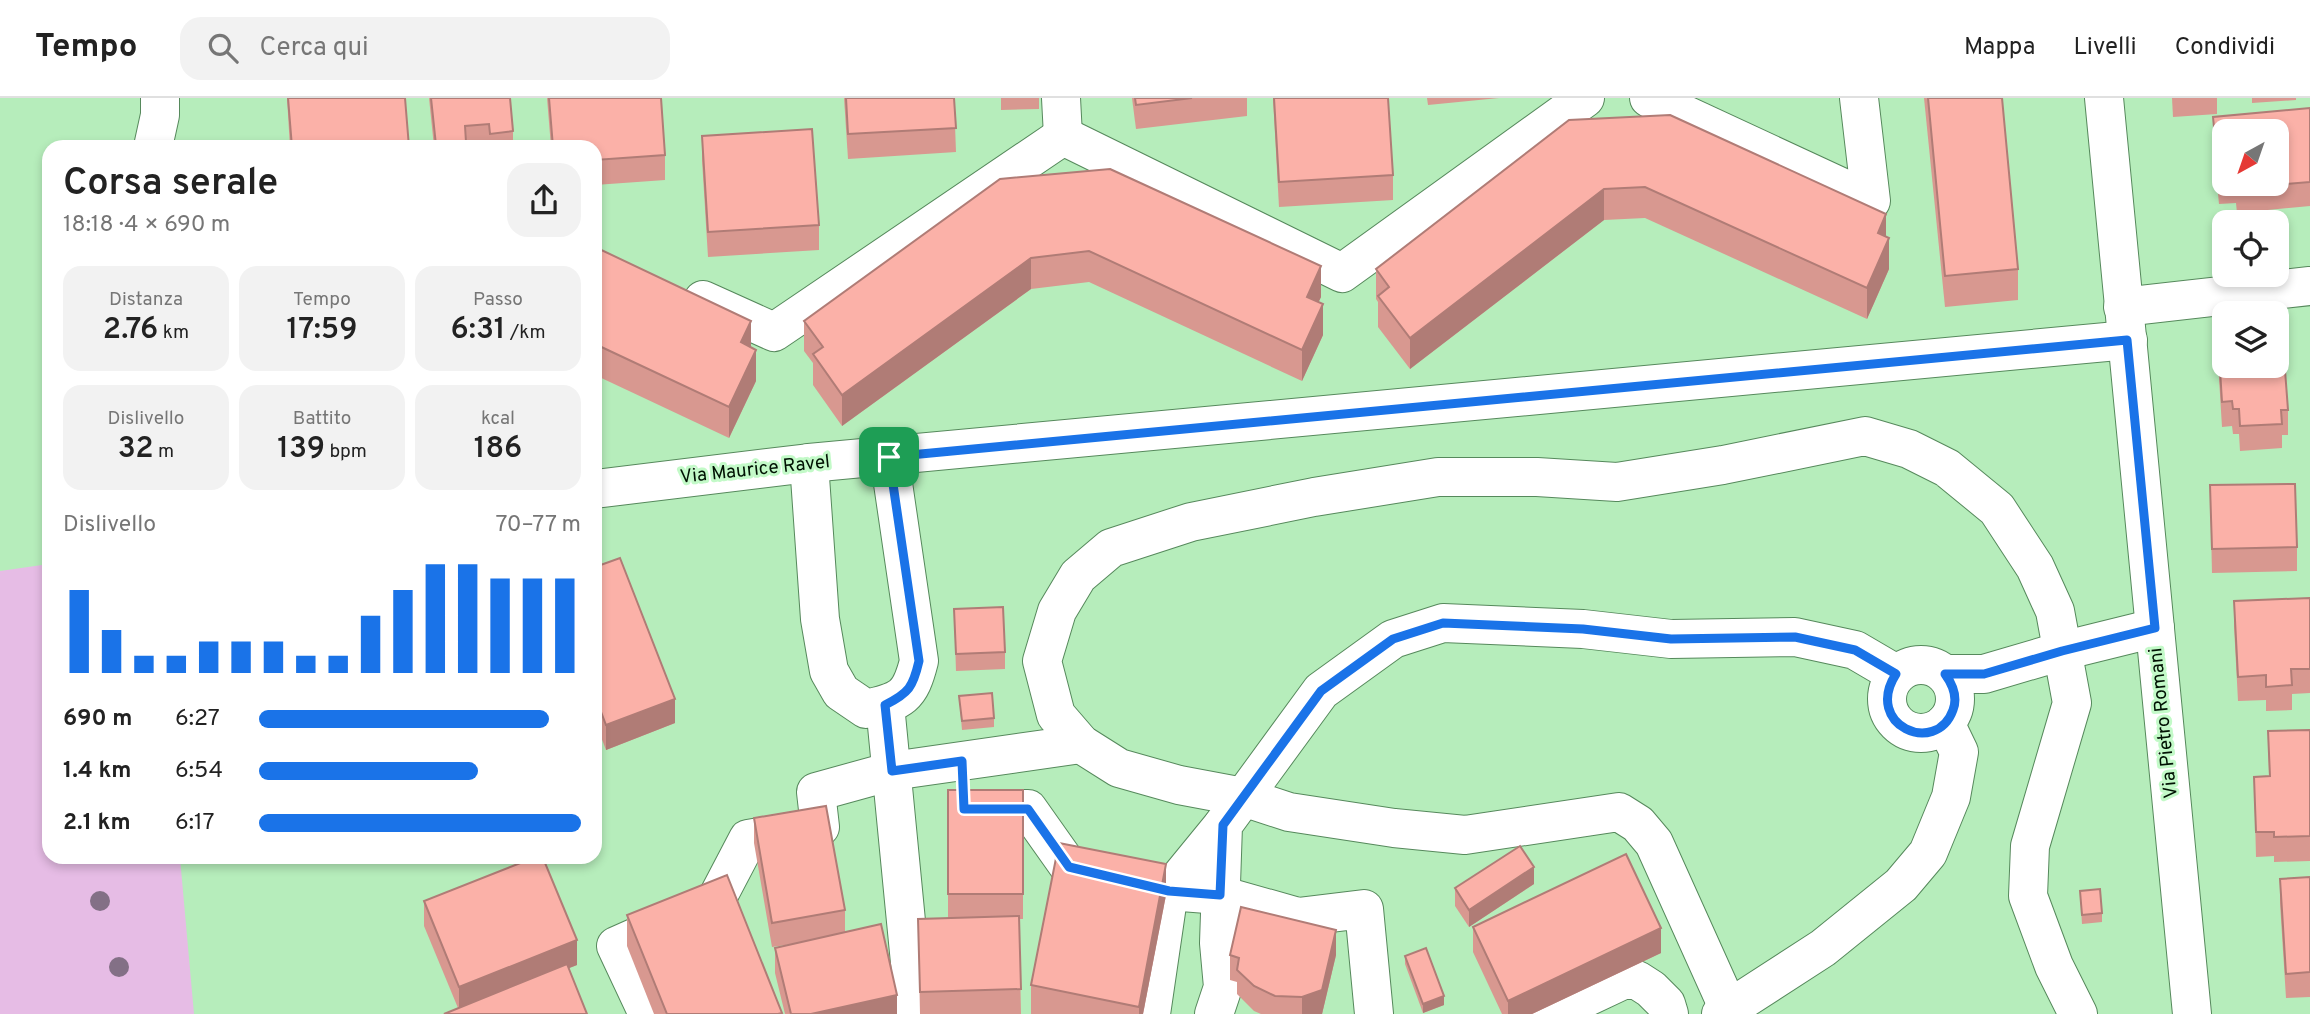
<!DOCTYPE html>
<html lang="it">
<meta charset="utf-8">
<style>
body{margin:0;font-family:Overpass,sans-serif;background:#f2f2f2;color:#222;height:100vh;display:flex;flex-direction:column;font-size:26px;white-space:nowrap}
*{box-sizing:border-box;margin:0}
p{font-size:23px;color:#767676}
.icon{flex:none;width:38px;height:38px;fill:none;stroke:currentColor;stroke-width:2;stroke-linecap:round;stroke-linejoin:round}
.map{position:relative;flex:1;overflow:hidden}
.details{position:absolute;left:42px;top:42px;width:560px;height:724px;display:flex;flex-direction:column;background:#fff;border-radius:21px;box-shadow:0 4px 10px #0003}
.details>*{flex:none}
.needle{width:46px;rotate:220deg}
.fabs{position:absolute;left:2212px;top:21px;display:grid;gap:14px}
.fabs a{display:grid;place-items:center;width:77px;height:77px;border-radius:14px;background:#fff;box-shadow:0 4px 10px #0003;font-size:35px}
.pin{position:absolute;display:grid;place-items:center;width:60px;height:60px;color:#fff;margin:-30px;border-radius:14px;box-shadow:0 4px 10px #0006}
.round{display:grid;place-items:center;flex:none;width:74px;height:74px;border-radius:21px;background:#f2f2f2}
.summary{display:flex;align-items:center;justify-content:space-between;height:119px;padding:0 21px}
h1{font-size:38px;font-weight:600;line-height:52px}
.metrics{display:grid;grid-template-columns:repeat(3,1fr);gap:10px;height:119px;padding:7px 21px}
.metrics div{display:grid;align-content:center;border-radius:18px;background:#f2f2f2;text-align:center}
.metrics b{font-size:30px;font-weight:600}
.metrics small{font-size:19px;font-weight:400}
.metrics p{font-size:19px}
.chart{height:196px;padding:14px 21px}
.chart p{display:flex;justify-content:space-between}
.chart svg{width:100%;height:126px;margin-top:7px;stroke:#1a73e8;stroke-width:6}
ul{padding:0 21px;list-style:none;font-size:23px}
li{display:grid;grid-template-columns:112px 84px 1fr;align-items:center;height:52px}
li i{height:18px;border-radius:9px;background:#1a73e8}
header{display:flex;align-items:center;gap:42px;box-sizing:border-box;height:98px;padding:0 35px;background:#fff;border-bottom:2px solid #e0e0e0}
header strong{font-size:33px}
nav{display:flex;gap:38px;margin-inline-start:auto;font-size:24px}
.search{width:490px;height:63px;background:#f2f2f2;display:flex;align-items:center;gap:18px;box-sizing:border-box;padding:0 24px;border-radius:21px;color:#767676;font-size:26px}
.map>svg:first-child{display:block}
</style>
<header>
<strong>Tempo</strong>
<div class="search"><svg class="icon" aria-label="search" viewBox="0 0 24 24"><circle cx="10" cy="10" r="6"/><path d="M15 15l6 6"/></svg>Cerca qui</div>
<nav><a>Mappa</a><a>Livelli</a><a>Condividi</a></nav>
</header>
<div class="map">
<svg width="2310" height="916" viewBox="0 0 2310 916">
<rect width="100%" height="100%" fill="#b6edbb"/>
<path fill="#e6bce5" d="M 49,466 L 49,760 L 180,760 L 194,916 L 0,916 L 0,473 Z"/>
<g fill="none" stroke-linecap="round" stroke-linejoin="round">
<defs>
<g id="minor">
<path d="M 1061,0 L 1063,38"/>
<path d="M 1649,0 L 1871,103 L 1859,0"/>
<path d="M 2104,0 L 2192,916"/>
<path d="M 153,49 L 160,17 L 160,0"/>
<path d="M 703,202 L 774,234 L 1063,38 L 1342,175 L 1585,0"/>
<path d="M 2123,209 L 2310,188"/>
<path d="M 809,365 L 820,521 L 829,573 L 841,594 L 866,611 C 902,603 910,599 919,563 L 889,358"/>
<path d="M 595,391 L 809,365 L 2128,242"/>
<circle cx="1921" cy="601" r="34"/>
<path d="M 1945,576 L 1984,576 L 2062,553 L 2155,530"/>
<path d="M 885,607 L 915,916"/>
<path d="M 969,711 L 1028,711 L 1069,769 L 1169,793 L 1220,797 L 1298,819 L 1364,811 L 1374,916"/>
<path d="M 648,916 L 616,848 L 715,804 L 748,741 L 820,729 L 816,694 L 892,673 L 1081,646"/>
<path d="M 1151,916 L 1169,793 L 1223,727"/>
<path d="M 1214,916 L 1223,889 L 1219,845 L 1223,727 L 1321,593 L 1393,541 L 1443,525 L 1583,531 L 1671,541 L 1795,539 L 1855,552 L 1896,576"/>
<path d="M 1551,916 L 1623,882 L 1637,882 L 1651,891 L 1666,906 L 1669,916"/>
<path d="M 1721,916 L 1823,850 L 1901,787 L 1928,755 L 1951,699 L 1959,654 L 1945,625"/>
<path d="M 1731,916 L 1654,745 L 1638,726 L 1619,714 L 1465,737 L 1394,730 L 1289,714 L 1243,699 L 1179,687 L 1119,670 L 1081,646 L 1056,617 L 1042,563 L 1057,513 L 1078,478 L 1111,450 L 1191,424 L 1314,399 L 1438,379 L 1537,379 L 1617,384 L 1723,367 L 1865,338 L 1909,351 L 1947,370 L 1997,411 L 2035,469 L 2055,513 L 2072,605 L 2030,748 L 2028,798 L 2054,868 L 2078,916"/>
</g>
</defs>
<use href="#minor" stroke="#56895c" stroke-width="40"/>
<use href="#minor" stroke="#fff" stroke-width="38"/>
</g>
<g fill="#837086">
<circle cx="100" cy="803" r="10"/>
<circle cx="119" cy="869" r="10"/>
</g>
<g fill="#d89890" fill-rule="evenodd">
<path d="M 287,0 L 405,0 L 409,49 L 290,49 Z"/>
<path d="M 429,0 L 510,0 L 513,33 L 513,49 L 434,49 Z"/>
<path d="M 547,0 L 661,0 L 665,57 L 665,82 L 595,87 L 595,49 L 551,49 Z"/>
<path d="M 844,0 L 954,0 L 956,54 L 848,61 Z"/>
<path d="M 1001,0 L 1039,0 L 1039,11 L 1001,12 Z"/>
<path d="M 1132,0 L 1247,0 L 1247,18 L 1136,31 Z"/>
<path d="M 1273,0 L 1388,0 L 1393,77 L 1393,102 L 1279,109 Z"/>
<path d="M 1427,0 L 1499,0 L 1428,7 Z"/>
<path d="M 1924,0 L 2002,0 L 2018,171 L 2018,202 L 1945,209 Z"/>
<path d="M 2172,0 L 2217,0 L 2217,16 L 2173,19 Z"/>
<path d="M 2252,0 L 2296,0 L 2296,2 L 2252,5 Z"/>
<path d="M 2310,10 L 2310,108 L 2237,115 L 2236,105 L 2219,106 L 2213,44 L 2213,19 ZM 2224,33 L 2277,86 L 2224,86 Z"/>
<path d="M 1569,22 L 1886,139 L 1889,171 L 1867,221 L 1645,120 L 1604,122 L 1410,271 L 1378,229 L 1378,204 L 1376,201 L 1376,171 Z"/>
<path d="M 702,38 L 819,127 L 819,152 L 708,159 L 702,62 Z"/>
<path d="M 1000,81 L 1321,199 L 1318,204 L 1323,237 L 1302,283 L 1089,184 L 1031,191 L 842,328 L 813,287 L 813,265 L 804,253 L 804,223 Z"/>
<path d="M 595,149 L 751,249 L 756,283 L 729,340 L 595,277 Z"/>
<path d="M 2217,223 L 2288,312 L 2288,337 L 2282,337 L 2282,350 L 2240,353 L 2239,336 L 2233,336 L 2232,328 L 2222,329 L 2217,248 Z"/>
<path d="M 2210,387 L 2297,449 L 2297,473 L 2212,475 Z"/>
<path d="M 595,469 L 675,625 L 606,652 L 595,623 Z"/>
<path d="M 2310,500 L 2310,595 L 2292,596 L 2292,612 L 2266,613 L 2266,602 L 2238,603 L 2234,528 L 2234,503 Z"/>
<path d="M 954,511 L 1005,554 L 1005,571 L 956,573 Z"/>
<path d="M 959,598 L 994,620 L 994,629 L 962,632 Z"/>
<path d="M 2310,632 L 2310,763 L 2274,764 L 2274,758 L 2256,759 L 2254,679 L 2269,678 L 2268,633 Z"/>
<path d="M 948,692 L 1023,692 L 1023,821 L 1019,821 L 1021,916 L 920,916 L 918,821 L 948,820 Z"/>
<path d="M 754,720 L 845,812 L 845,834 L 897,916 L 785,916 L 775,875 L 775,850 L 799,845 L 772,849 L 754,745 Z"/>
<path d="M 2310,779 L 2310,899 L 2286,900 L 2280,805 L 2280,781 Z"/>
<path d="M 1534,786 L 1469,829 L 1455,808 L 1455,790 Z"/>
<path d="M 2080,793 L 2102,815 L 2102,824 L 2082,826 Z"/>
<path d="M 1166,797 L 1143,916 L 1031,916 L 1031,887 Z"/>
<path d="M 424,803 L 577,867 L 458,910 L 424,828 Z"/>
<path d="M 627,817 L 782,916 L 654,916 L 627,848 Z"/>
<path d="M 1473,829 L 1661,855 L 1532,916 L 1502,916 L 1473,854 Z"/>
<path d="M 1230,857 L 1336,857 L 1322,916 L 1261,916 L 1254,913 L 1237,896 L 1237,884 L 1230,882 Z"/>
<path d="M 1405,858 L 1444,907 L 1423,915 L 1405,866 Z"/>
</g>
<g fill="#b07c76">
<path d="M 1604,91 L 1604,122 L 1410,271 L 1410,240 Z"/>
<path d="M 1886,116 L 1886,147 L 1878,135 Z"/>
<path d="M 1889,140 L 1889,171 L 1867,221 L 1867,190 Z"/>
<path d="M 1031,160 L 1031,191 L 842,328 L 842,297 Z"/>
<path d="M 1321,168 L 1321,199 L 1307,229 L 1307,199 Z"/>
<path d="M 1323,206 L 1323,237 L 1302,283 L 1302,252 Z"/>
<path d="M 751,223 L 751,254 L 741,244 Z"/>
<path d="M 756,252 L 756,283 L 729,340 L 729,309 Z"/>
<path d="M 675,601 L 675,625 L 606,652 L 606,627 Z"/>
<path d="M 1166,766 L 1166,797 L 1143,916 L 1139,916 L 1139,909 Z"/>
<path d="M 1534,769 L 1534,786 L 1469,829 L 1469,812 Z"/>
<path d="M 1661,830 L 1661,855 L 1532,916 L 1508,916 L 1508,903 Z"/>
<path d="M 1336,832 L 1336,857 L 1322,916 L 1302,916 L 1302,899 Z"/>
<path d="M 577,842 L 577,867 L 459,914 L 459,889 Z"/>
<path d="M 897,897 L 897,916 L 811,916 Z"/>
<path d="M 1444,898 L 1444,907 L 1423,915 L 1423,906 Z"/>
</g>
<g fill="#fbb1a8" stroke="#b07c76" stroke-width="2">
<path d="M 288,0 L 405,0 L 409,49 L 292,49 Z"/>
<path d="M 431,0 L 510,0 L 513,33 L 490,36 L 489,26 L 465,28 L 466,44 L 436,47 Z"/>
<path d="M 549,0 L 661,0 L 665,57 L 595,62 L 595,49 L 553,49 Z"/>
<path d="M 846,0 L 954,0 L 956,30 L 848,36 Z"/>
<path d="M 1135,0 L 1192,0 L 1136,7 Z"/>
<path d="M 1274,0 L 1388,0 L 1393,77 L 1279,84 Z"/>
<path d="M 1928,0 L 2002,0 L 2018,171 L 1945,178 Z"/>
<path d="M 2310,10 L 2310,84 L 2237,90 L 2236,86 L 2277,86 L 2277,33 L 2224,33 L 2224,81 L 2219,81 L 2213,19 Z"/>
<path d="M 1670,17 L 1886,116 L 1878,135 L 1889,140 L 1867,190 L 1645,89 L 1604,91 L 1410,240 L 1378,198 L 1389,189 L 1376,171 L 1569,22 Z"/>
<path d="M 812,31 L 819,127 L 708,134 L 702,38 Z"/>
<path d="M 1110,71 L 1321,168 L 1307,199 L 1323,206 L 1302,252 L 1089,153 L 1031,160 L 842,297 L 813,256 L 823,249 L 804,223 L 1000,81 Z"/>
<path d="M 595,149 L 751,223 L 741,244 L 756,252 L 729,309 L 595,246 Z"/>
<path d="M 2277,219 L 2281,219 L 2288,312 L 2281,312 L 2282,326 L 2240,328 L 2239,311 L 2233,311 L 2232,303 L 2222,304 L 2217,223 L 2224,223 L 2224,268 L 2277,268 Z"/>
<path d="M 2295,386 L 2297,449 L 2212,451 L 2210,387 Z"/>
<path d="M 620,460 L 675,601 L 606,627 L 595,598 L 595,469 Z"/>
<path d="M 2310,500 L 2310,571 L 2291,571 L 2292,587 L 2266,589 L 2266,577 L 2238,579 L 2234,503 Z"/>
<path d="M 1003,509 L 1005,554 L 956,556 L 954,511 Z"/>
<path d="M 992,595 L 994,620 L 962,623 L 959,598 Z"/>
<path d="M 2310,632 L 2310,738 L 2274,739 L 2274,734 L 2256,734 L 2254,679 L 2270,678 L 2268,633 Z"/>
<rect x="948" y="692" width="75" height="104"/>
<path d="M 826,708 L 845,812 L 772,825 L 754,720 Z"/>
<path d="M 1059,745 L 1166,766 L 1139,909 L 1031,887 Z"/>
<path d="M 1520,748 L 1534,769 L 1469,812 L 1455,790 Z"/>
<path d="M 1626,756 L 1661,830 L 1508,903 L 1473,829 Z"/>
<path d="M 533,760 L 543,760 L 577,842 L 459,889 L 424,803 Z"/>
<path d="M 727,777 L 782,915 L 778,916 L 667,916 L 627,817 Z"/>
<path d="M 2310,779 L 2310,874 L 2286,876 L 2280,781 Z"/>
<path d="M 2100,791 L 2102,815 L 2082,817 L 2080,793 Z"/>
<path d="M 1241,809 L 1336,832 L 1322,892 L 1302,899 L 1275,898 L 1254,888 L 1237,872 L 1239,860 L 1230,857 Z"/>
<path d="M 1019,818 L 1021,891 L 920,894 L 918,821 Z"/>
<path d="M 881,826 L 897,897 L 811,916 L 791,916 L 775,850 Z"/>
<path d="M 1426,850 L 1444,898 L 1423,906 L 1405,858 Z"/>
<path d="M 567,866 L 587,916 L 444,916 Z"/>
</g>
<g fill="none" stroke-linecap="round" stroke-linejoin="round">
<defs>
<path id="route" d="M 2127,242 L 2155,530 L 2062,553 L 1984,576 L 1945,576 C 1953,587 1958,599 1953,612 C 1936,659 1863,627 1896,576 L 1855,552 L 1795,539 L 1671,541 L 1583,531 L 1443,525 L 1393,541 L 1321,593 L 1223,727 L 1220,797 L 1169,793 L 1069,769 L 1028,711 L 964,711 L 962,663 L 892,673 L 885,607 C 909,595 913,589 919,563 L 889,359 Z"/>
</defs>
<use href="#route" stroke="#fff" stroke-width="14"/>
<use href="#route" stroke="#1a73e8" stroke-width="9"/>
</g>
<g text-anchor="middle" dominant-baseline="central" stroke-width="6" stroke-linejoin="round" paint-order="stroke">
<g font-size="19" fill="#011203" stroke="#c3fac8">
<text transform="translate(755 372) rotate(-6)">Via Maurice Ravel</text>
<text transform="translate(2164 625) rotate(-96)">Via Pietro Romani</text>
</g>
</g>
</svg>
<div class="fabs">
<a><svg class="needle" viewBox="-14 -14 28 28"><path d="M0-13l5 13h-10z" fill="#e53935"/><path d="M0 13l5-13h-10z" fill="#767676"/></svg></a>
<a><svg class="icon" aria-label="locate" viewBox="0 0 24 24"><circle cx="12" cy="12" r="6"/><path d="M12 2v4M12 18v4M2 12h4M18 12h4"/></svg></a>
<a><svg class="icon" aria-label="layers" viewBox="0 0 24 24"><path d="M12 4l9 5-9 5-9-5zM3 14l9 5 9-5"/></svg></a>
</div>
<div class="pin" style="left:889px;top:359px;background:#1e9e55"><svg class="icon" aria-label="arrive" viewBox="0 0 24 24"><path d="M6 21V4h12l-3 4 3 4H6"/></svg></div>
<section class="details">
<div class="summary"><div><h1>Corsa serale</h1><p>18:18 · 4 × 690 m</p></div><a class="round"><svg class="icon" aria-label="share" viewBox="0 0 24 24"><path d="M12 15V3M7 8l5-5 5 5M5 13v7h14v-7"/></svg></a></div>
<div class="metrics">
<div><p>Distanza</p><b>2.76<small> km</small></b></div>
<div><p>Tempo</p><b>17:59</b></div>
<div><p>Passo</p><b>6:31<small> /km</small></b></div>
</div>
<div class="metrics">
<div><p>Dislivello</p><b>32<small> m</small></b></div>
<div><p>Battito</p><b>139<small> bpm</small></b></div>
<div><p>kcal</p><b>186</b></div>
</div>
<div class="chart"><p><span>Dislivello</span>70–77 m</p>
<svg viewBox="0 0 160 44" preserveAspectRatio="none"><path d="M5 44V15M15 44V29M25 44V38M35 44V38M45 44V33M55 44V33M65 44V33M75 44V38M85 44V38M95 44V24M105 44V15M115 44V6M125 44V6M135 44V11M145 44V11M155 44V11"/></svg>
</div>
<ul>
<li><b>690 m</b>6:27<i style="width:90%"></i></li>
<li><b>1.4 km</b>6:54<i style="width:68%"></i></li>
<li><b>2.1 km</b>6:17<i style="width:100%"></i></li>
</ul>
</section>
</div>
